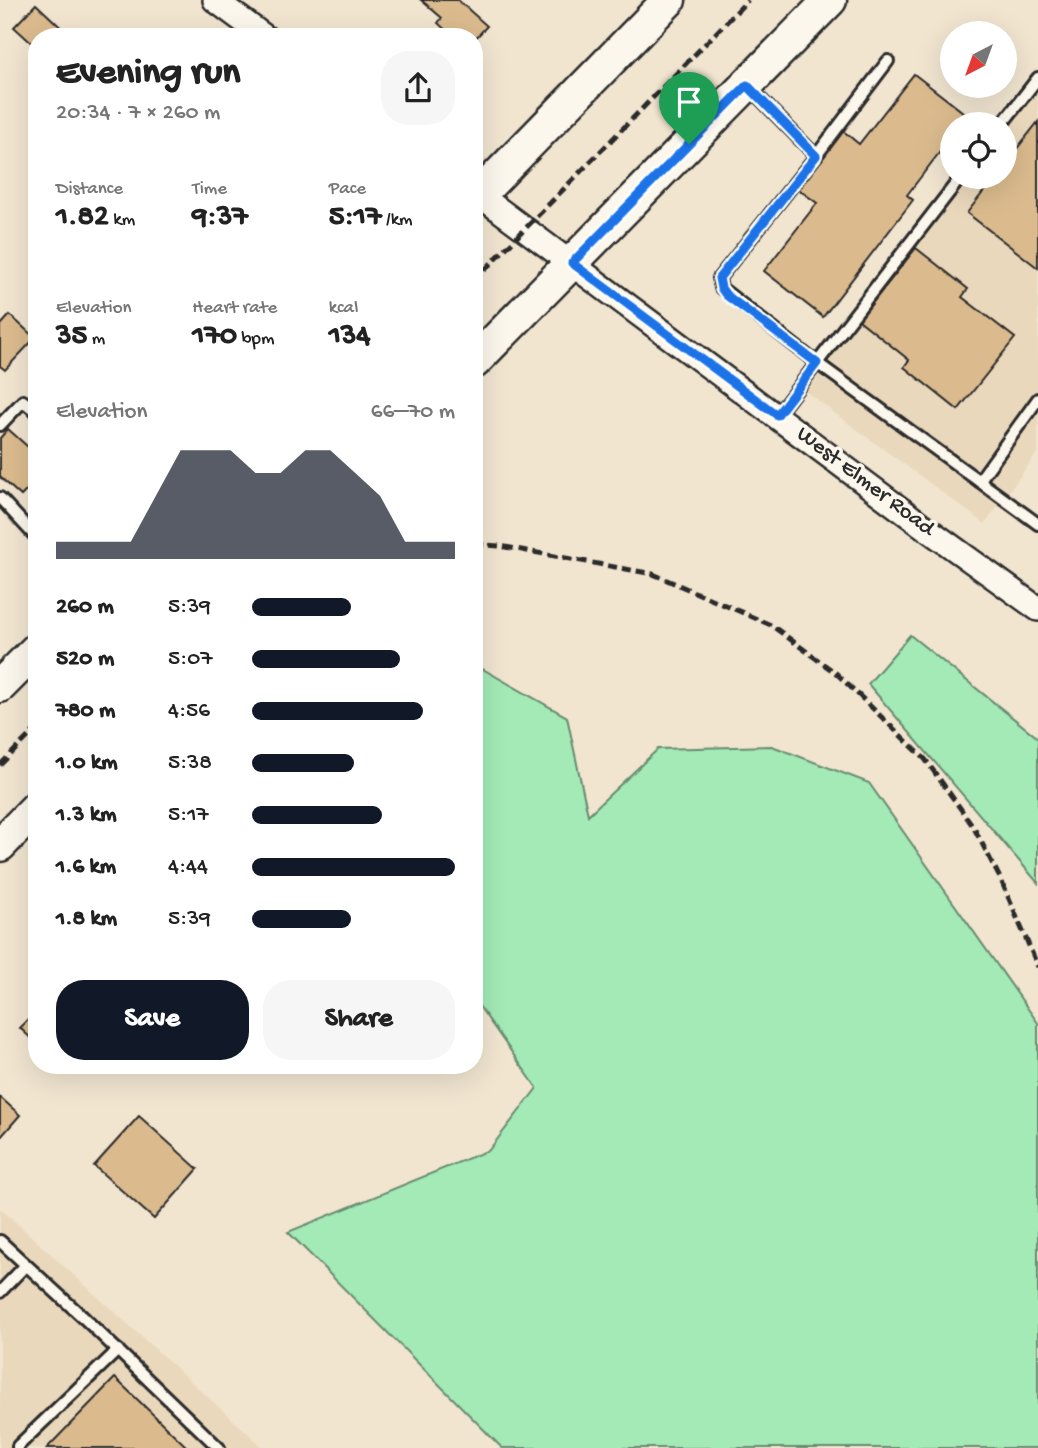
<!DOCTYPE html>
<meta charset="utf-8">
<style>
body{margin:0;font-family:"Gochi Hand",sans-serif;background:#f6f6f6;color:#222;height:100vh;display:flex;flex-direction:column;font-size:26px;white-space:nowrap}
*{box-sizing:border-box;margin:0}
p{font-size:23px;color:#767676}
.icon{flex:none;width:38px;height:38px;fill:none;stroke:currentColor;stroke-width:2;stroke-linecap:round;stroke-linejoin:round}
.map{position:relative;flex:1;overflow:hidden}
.details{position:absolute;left:28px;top:28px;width:455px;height:1046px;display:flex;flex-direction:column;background:#fff;border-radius:28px;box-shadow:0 7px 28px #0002}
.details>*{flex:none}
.needle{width:46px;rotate:221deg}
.buttons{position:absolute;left:940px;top:21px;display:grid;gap:14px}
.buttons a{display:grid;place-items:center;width:77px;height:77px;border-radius:50%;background:#fff;box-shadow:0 7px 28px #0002;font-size:35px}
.pin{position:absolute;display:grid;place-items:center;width:60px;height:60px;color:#fff;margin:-72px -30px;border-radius:50% 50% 50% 0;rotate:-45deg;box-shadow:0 0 7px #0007}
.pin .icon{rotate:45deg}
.round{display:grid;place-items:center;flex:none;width:74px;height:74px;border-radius:28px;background:#f6f6f6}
.headline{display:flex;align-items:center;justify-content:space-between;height:119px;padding:0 28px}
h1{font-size:38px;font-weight:700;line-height:52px}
.stats{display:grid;grid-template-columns:repeat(3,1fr);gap:10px;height:119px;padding:7px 28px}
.stats div{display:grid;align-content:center}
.stats b{font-size:30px;font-weight:700}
.stats small{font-size:19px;font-weight:400}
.stats p{font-size:19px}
.chart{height:196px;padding:14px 28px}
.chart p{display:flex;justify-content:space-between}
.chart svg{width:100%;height:126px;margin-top:7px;fill:#111827;opacity:.7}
.primary-button{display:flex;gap:14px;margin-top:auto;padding:14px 28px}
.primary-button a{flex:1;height:80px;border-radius:28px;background:#111827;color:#fff;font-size:28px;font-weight:700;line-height:80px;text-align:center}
.primary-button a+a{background:#f6f6f6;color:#222}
ul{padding:0 28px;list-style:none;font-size:23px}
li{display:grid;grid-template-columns:112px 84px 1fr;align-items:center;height:52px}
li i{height:18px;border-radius:9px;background:#111827}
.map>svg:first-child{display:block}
</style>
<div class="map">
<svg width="1038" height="1448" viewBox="0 0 1038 1448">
<rect width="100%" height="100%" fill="#f1e5d0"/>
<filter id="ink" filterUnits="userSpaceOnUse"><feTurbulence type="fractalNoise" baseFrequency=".0143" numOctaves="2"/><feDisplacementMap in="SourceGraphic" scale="14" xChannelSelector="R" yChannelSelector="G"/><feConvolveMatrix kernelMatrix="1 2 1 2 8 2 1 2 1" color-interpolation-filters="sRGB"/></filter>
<g filter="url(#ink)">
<g fill="#ead8bc">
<path d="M 1038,69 L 1038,452 L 985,524 L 802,389 L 958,177 L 1004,177 L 1004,124 L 997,124 Z"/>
<path d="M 0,1208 L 264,1448 L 0,1448 Z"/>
</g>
<g fill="#a3eab6" stroke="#678a70" stroke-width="2">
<path d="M 910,635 L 1038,738 L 1038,883 L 868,684 Z"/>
<path d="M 474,664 L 567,717 L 588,815 L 658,749 L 772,746 L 869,783 L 1038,1023 L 1038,1448 L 502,1448 L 288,1232 L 489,1150 L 537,1088 L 474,999 Z"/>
</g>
<g fill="#dbbb8e" stroke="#2b2b2b" stroke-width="2">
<path d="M 421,0 L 458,0 L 487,26 L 474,40 L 474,37 L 453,37 L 438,23 L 442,18 Z"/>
<path d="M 36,4 L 71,37 L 37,37 L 37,48 L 14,27 Z"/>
<path d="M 914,74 L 968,116 L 961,124 L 952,124 L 952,136 L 907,195 L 913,200 L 823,317 L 764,271 L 817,203 L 798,189 L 843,131 L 859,144 Z"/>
<path d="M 1038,122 L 1038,268 L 967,213 L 995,177 L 1004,177 L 1004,165 Z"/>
<path d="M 916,248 L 968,289 L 962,297 L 1015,338 L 958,410 L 904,367 L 909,360 L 859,320 Z"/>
<path d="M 10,315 L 35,338 L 5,370 L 0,366 L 0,326 Z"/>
<path d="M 8,429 L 37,455 L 37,480 L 21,496 L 0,477 L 0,438 Z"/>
<path d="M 37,1011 L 37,1044 L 20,1028 Z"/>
<path d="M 0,1097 L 20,1115 L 0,1138 Z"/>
<path d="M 139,1116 L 198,1169 L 154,1219 L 94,1166 Z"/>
<path d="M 115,1378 L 188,1448 L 47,1448 Z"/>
</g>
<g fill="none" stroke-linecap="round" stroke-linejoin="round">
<defs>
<g id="service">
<path d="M 749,87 L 816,156 L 719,278 L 721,288 L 817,363 L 961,177"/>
<path d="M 1002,124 L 1038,78"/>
<path d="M 816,156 L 888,61"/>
<path d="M 777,415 L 817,363 L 1038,524"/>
<path d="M 0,425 L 23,401 L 37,412"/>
<path d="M 979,481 L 1038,399"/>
<path d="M 0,498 L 37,538"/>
<path d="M 0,1241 L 85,1319 L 219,1448"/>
<path d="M 0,1292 L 26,1265"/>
<path d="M 18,1448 L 18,1446 L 118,1350"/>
</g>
<g id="minor">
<path d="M 215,0 L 265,37"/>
<path d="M 474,191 L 923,526 L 1038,609"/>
</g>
<g id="secondary">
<path d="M 474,200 L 669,0"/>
<path d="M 474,362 L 830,0"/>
<path d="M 0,686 L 37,649"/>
<path d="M 0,845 L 37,807"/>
</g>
</defs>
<use href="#service" stroke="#2b2b2b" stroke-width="16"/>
<use href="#minor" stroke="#2b2b2b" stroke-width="28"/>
<use href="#secondary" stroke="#2b2b2b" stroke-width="37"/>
<use href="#service" stroke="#fbf7ec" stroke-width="10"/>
<use href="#minor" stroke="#fbf7ec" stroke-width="23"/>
<use href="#secondary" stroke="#fbf7ec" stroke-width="32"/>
<g stroke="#2b2b2b" stroke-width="5" stroke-dasharray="10 5" stroke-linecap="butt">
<path d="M 474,281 L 748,0"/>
<path d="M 474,544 L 500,546 L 653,574 L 771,625 L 837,674 L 925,759 L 973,826 L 1001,880 L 1038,967"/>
<path d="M 0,765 L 37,728"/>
</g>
</g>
</g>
<g fill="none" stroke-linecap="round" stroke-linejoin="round" filter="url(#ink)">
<defs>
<path id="route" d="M 747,85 L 816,156 L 719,278 L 721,288 L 726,295 L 817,363 L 777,415 L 572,263 Z"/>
</defs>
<use href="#route" stroke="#fff" stroke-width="14"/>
<use href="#route" stroke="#1a73e8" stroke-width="9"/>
</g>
<g text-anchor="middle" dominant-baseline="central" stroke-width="7" stroke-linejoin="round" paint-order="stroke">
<g font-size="23" fill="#2b2b2b" stroke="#fbf7ec">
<text transform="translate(865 482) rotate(37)">West Elmer Road</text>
</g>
</g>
</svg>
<div class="buttons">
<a><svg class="needle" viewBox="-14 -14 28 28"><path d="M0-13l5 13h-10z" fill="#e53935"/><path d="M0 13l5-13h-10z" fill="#767676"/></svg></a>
<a><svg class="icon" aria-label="locate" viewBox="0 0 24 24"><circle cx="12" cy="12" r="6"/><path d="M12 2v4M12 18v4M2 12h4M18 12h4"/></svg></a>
</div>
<div class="pin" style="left:689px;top:144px;background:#1e9e55"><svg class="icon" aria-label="arrive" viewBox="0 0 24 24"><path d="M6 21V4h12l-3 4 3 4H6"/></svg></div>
<section class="details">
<div class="headline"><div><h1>Evening run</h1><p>20:34 · 7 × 260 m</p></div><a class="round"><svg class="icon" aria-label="share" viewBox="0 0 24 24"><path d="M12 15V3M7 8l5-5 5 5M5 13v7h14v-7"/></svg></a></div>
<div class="stats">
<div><p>Distance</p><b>1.82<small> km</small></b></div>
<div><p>Time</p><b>9:37</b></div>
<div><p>Pace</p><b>5:17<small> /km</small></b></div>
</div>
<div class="stats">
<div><p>Elevation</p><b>35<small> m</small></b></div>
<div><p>Heart rate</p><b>170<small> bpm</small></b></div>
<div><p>kcal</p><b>134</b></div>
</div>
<div class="chart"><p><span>Elevation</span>66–70 m</p>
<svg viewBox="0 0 160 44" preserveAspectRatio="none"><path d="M0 44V38L10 38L20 38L30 38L40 22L50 6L60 6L70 6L80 14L90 14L100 6L110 6L120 14L130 22L140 38L150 38L160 38V44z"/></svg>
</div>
<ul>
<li><b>260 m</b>5:39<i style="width:49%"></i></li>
<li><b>520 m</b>5:07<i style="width:73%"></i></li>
<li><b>780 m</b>4:56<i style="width:84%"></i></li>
<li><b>1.0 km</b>5:38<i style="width:50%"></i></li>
<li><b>1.3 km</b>5:17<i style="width:64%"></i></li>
<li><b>1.6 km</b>4:44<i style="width:100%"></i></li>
<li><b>1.8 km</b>5:39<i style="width:49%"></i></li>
</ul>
<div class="primary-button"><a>Save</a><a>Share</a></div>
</section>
</div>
